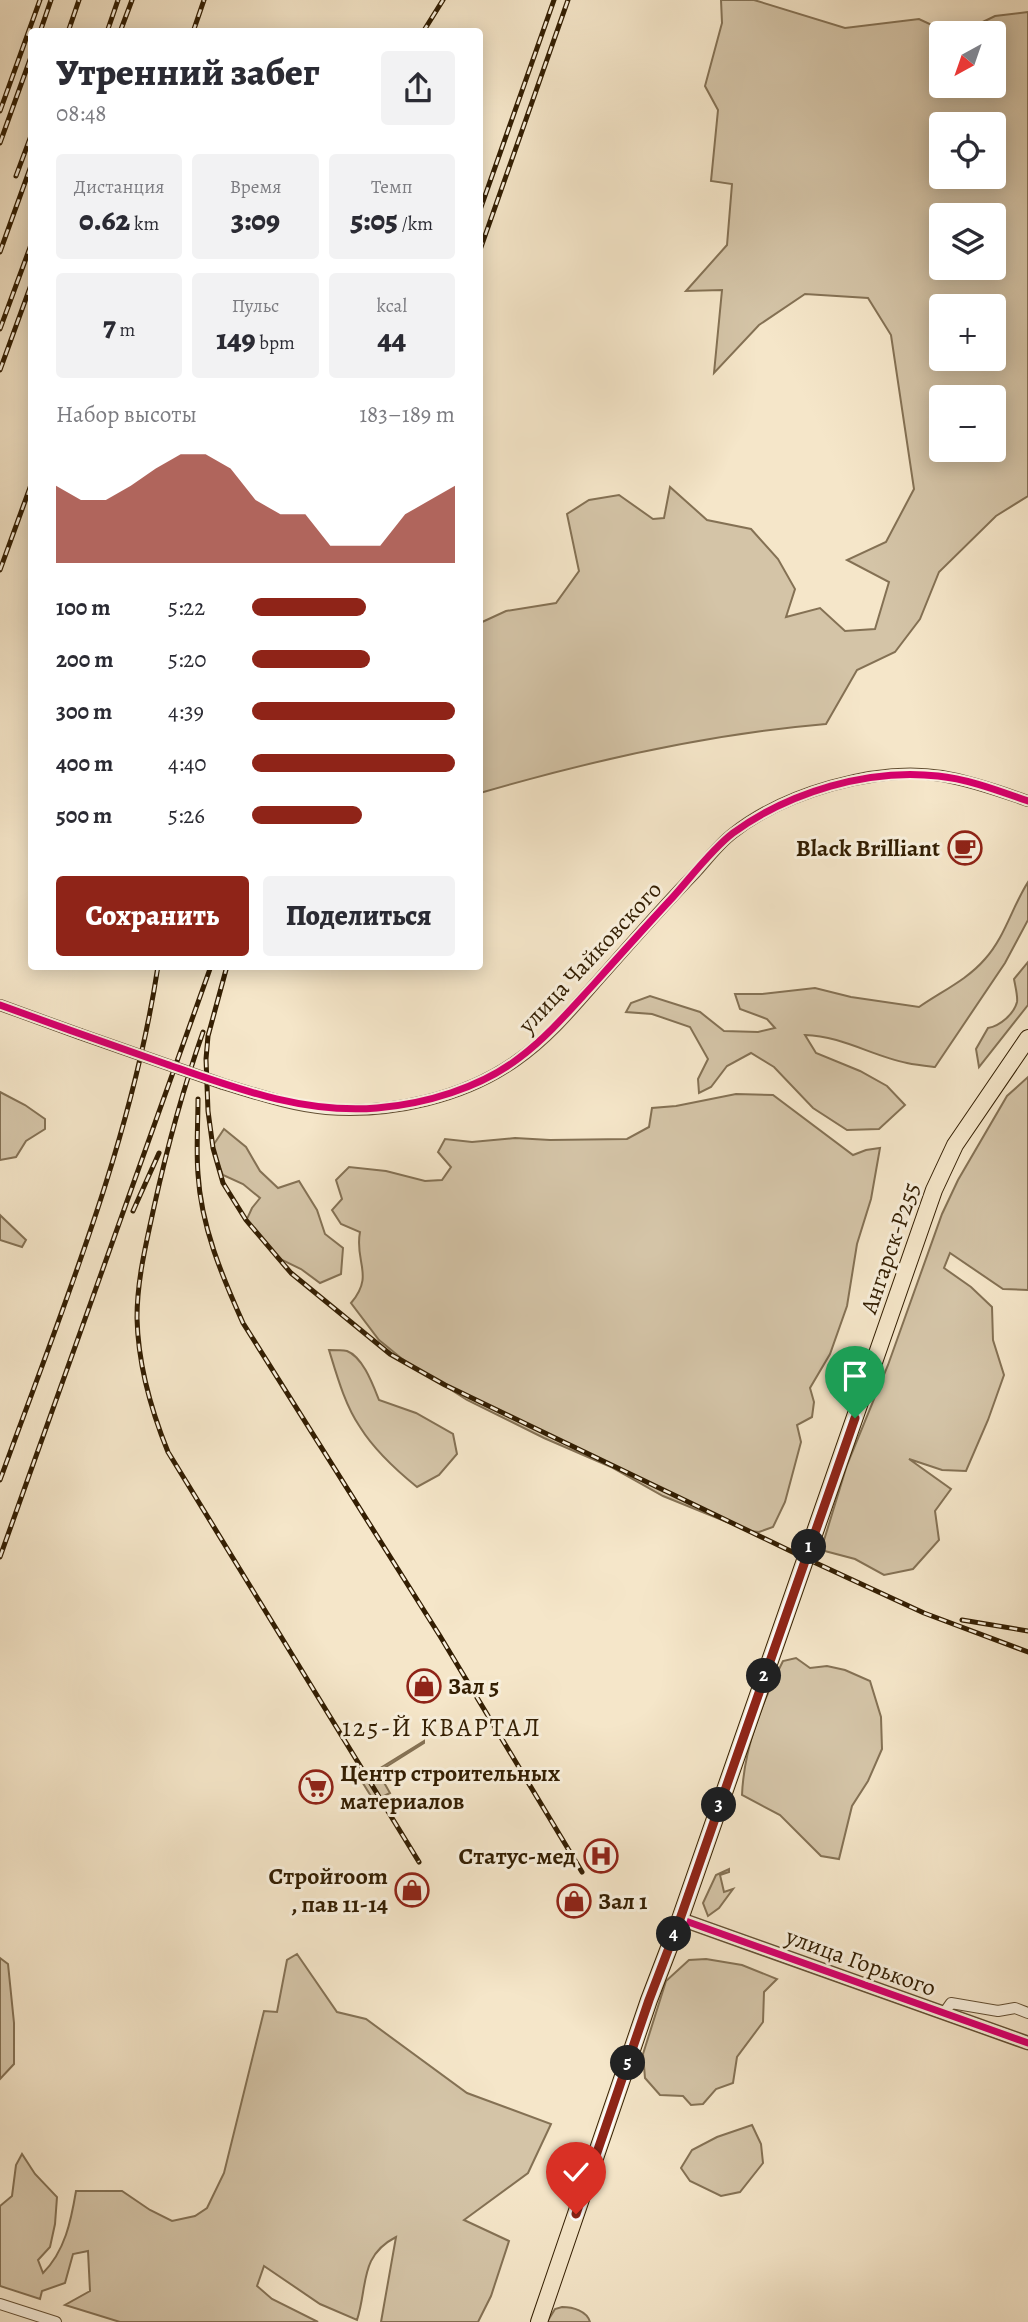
<!DOCTYPE html>
<html lang="ru">
<meta charset="utf-8">
<style>
body{margin:0;font-family:Alegreya,serif;background:#f2f2f3;color:#2b2b33;height:100vh;display:flex;flex-direction:column;font-size:26px;white-space:nowrap}
*{box-sizing:border-box;margin:0}
p{font-size:23px;color:#7c7c81}
.icon{flex:none;width:38px;height:38px;fill:none;stroke:currentColor;stroke-width:2;stroke-linecap:round;stroke-linejoin:round}
.map{position:relative;flex:1;overflow:hidden}
.side{position:absolute;left:28px;top:28px;width:455px;height:942px;display:flex;flex-direction:column;background:#fff;border-radius:7px;box-shadow:0 4px 18px #0003}
.side>*{flex:none}
.needle{width:46px;rotate:220deg}
.fabs{position:absolute;left:929px;top:21px;display:grid;gap:14px}
.fabs a{display:grid;place-items:center;width:77px;height:77px;border-radius:7px;background:#fff;box-shadow:0 4px 18px #0003;font-size:35px}
.pin{position:absolute;display:grid;place-items:center;width:60px;height:60px;color:#fff;margin:-72px -30px;border-radius:50% 50% 50% 0;rotate:-45deg;box-shadow:0 0 7px #0007}
.pin .icon{rotate:45deg}
.km{position:absolute;width:35px;height:35px;margin:-18px;border-radius:50%;background:#222;color:#fff;font-size:19px;line-height:35px;text-align:center}
.round{display:grid;place-items:center;flex:none;width:74px;height:74px;border-radius:7px;background:#f2f2f3}
.summary{display:flex;align-items:center;justify-content:space-between;height:119px;padding:0 28px}
h1{font-size:38px;font-weight:800;line-height:52px}
.metrics{display:grid;grid-template-columns:repeat(3,1fr);gap:10px;height:119px;padding:7px 28px}
.metrics div{display:grid;align-content:center;border-radius:7px;background:#f2f2f3;text-align:center}
.metrics b{font-size:30px;font-weight:800}
.metrics small{font-size:19px;font-weight:400}
.metrics p{font-size:19px}
.chart{height:196px;padding:14px 28px}
.chart p{display:flex;justify-content:space-between}
.chart svg{width:100%;height:126px;margin-top:7px;fill:#8f2418;opacity:.7}
.button{display:flex;gap:14px;margin-top:auto;padding:14px 28px}
.button a{flex:1;height:80px;border-radius:7px;background:#8f2418;color:#fff;font-size:28px;font-weight:800;line-height:80px;text-align:center}
.button a+a{background:#f2f2f3;color:#2b2b33}
ul{padding:0 28px;list-style:none;font-size:23px}
li{display:grid;grid-template-columns:112px 84px 1fr;align-items:center;height:52px}
li i{height:18px;border-radius:9px;background:#8f2418}
.map>svg:first-child{display:block}
</style>
<div class="map">
<svg width="1028" height="2322" viewBox="0 0 1028 2322">
<rect width="100%" height="100%" fill="#f5e6c9"/>
<filter id="stains"><feTurbulence type="fractalNoise" baseFrequency=".00286" numOctaves="4"/><feColorMatrix values="0 0 0 0 .2 0 0 0 0 .09 0 0 0 0 .02 0 0 0 .5 -.17"/></filter>
<radialGradient id="worn" r=".72"><stop offset=".6" stop-color="#630" stop-opacity="0"/><stop offset="1" stop-color="#630" stop-opacity=".3"/></radialGradient>
<g fill="#d4c4a7" stroke="#847154" stroke-width="2" fill-rule="evenodd">
<path d="M 721,0 L 754,0 L 845,28 L 919,19 L 949,33 L 942,33 L 942,86 L 994,86 L 994,33 L 960,33 L 995,16 L 1028,12 L 1028,496 L 996,516 L 939,572 L 920,619 L 895,652 L 857,670 L 826,724 C 709,734 593,760 480,793 L 480,623 L 506,611 L 556,603 L 579,571 L 567,514 L 589,500 L 619,495 L 653,519 L 664,518 L 670,487 L 707,520 L 751,529 L 778,559 L 795,589 L 786,617 L 820,608 L 845,631 L 875,629 L 889,582 L 847,560 L 886,542 L 914,489 L 891,335 L 868,298 L 805,294 L 759,325 L 714,373 L 722,290 L 686,291 L 727,245 L 732,184 L 711,181 L 718,110 L 705,86 L 722,23 ZM 942,124 L 994,124 L 994,177 L 942,177 ZM 942,215 L 994,215 L 994,268 L 942,268 ZM 942,306 L 994,306 L 994,359 L 942,359 ZM 942,397 L 994,397 L 994,450 L 942,450 Z"/>
<path d="M 1028,882 L 1028,920 L 1005,963 L 935,1067 C 926,1066 916,1065 907,1063 C 872,1056 842,1036 805,1035 L 816,1053 L 860,1071 L 887,1086 L 905,1105 L 879,1129 L 847,1130 L 813,1108 L 774,1067 L 751,1053 L 727,1066 L 711,1087 L 699,1093 L 698,1079 L 708,1059 L 690,1027 L 652,1014 L 626,1012 L 631,1003 L 650,996 L 700,1012 L 724,1031 L 758,1032 L 775,1028 L 767,1019 L 740,1009 L 735,994 L 762,994 L 815,988 L 851,997 L 919,1007 C 942,991 967,980 985,959 C 1005,937 1012,907 1028,882 Z"/>
<path d="M 1028,962 L 1028,1005 L 979,1067 L 976,1049 L 988,1028 C 1000,1026 1014,1014 1017,1002 C 1018,996 1015,985 1014,979 Z"/>
<path d="M 1028,1077 L 1028,1290 L 1003,1289 L 950,1253 L 944,1268 L 971,1287 L 992,1307 L 993,1340 L 1004,1375 L 988,1420 L 966,1471 L 942,1470 L 909,1459 L 951,1489 L 935,1511 L 939,1540 L 913,1569 L 884,1575 L 855,1559 L 821,1550 L 847,1465 L 888,1365 L 942,1214 L 958,1180 L 1007,1096 Z"/>
<path d="M 0,1092 L 25,1105 L 45,1119 L 45,1129 L 26,1141 L 16,1157 L 0,1160 Z"/>
<path d="M 736,1094 L 773,1095 L 853,1155 L 866,1150 L 880,1148 L 871,1199 L 857,1244 L 847,1306 L 830,1354 L 810,1388 L 814,1402 L 812,1417 L 797,1425 L 801,1442 L 785,1502 L 773,1527 L 759,1532 L 749,1531 L 663,1496 L 611,1467 L 544,1438 L 467,1400 L 401,1358 L 379,1340 L 351,1303 C 375,1275 354,1262 360,1232 L 341,1224 L 332,1210 L 342,1199 L 336,1180 L 349,1167 L 386,1171 L 425,1181 L 442,1180 L 451,1167 L 438,1152 L 445,1139 L 472,1142 L 515,1138 L 550,1140 L 627,1139 L 649,1127 L 652,1108 L 676,1106 Z"/>
<path d="M 224,1129 L 246,1147 L 260,1171 L 278,1188 L 299,1181 L 317,1210 L 325,1234 L 343,1248 L 341,1274 L 320,1283 L 301,1269 L 280,1259 L 246,1221 L 252,1208 L 260,1198 L 243,1184 L 223,1175 L 212,1147 Z"/>
<path d="M 0,1215 L 26,1240 L 22,1247 L 0,1240 Z"/>
<path d="M 329,1350 C 334,1350 342,1350 347,1351 C 363,1357 373,1385 379,1400 L 416,1413 L 453,1434 L 457,1454 L 439,1475 L 417,1487 C 396,1470 375,1451 360,1427 C 345,1405 337,1376 329,1350 Z"/>
<path d="M 796,1658 L 810,1668 L 827,1666 L 845,1670 L 870,1681 L 881,1717 L 882,1749 L 868,1781 L 852,1806 L 839,1859 L 821,1856 L 780,1815 L 742,1795 C 744,1747 762,1703 783,1661 Z"/>
<path d="M 424,1741 L 424,1743 L 378,1772 L 390,1793 L 374,1801 L 361,1780 Z"/>
<path d="M 729,1869 L 729,1872 L 720,1875 L 724,1892 L 733,1889 L 719,1908 L 708,1916 L 703,1903 L 716,1875 Z"/>
<path d="M 297,1954 L 337,2012 L 366,2019 L 467,2093 L 551,2124 L 528,2173 L 464,2220 L 509,2241 L 491,2296 L 478,2322 L 381,2322 L 396,2237 C 359,2256 368,2286 357,2320 L 320,2304 L 264,2266 L 257,2286 L 272,2299 L 318,2322 L 120,2322 L 65,2305 L 90,2291 L 88,2251 L 73,2254 L 65,2283 L 42,2291 L 40,2299 L 0,2286 L 0,2206 L 12,2196 L 16,2165 L 22,2154 L 35,2174 L 57,2197 L 55,2224 L 50,2247 L 38,2260 L 43,2273 C 65,2251 71,2221 76,2191 L 122,2191 L 150,2210 L 172,2221 L 195,2216 L 207,2208 L 224,2173 L 264,2011 L 277,2012 L 287,1960 Z"/>
<path d="M 0,1958 L 8,1964 L 14,2023 L 14,2064 L 0,2079 Z"/>
<path d="M 706,1959 L 742,1965 L 777,1979 L 764,1992 L 763,2022 L 737,2057 L 733,2083 L 716,2089 L 703,2104 L 691,2105 L 683,2096 L 660,2095 L 645,2078 L 643,2054 L 666,1981 L 689,1960 Z"/>
<path d="M 752,2125 L 761,2144 L 763,2163 L 740,2192 L 721,2196 L 690,2181 L 681,2168 L 692,2150 L 717,2137 Z"/>
<path d="M 562,2307 C 573,2307 587,2311 590,2322 L 547,2322 L 555,2309 Z"/>
</g>
<g fill="none" stroke-linecap="round" stroke-linejoin="round">
<defs>
<g id="minor">
<path d="M 0,1005 L 80,1034"/>
<path d="M 223,1084 C 257,1094 291,1106 326,1109 C 391,1114 464,1098 517,1060 C 552,1036 579,1001 607,970 C 636,937 665,904 696,872 C 707,860 719,844 732,834 C 783,793 877,765 942,776 C 971,781 1000,791 1028,801"/>
<path d="M 944,2013 L 951,2003 L 998,2011 L 1015,2008 L 1028,2013"/>
<path d="M 0,2304 L 56,2322"/>
</g>
<path id="tertiary" d="M 680,1919 L 1028,2043"/>
<path id="primary" d="M 539,2322 L 649,2000 L 680,1919 L 934,1190 L 955,1145 L 1028,1038"/>
</defs>
<use href="#minor" stroke="#645034" stroke-width="12"/>
<use href="#tertiary" stroke="#645034" stroke-width="15"/>
<use href="#primary" stroke="#331e02" stroke-width="18"/>
<use href="#minor" stroke="#f8efdc" stroke-width="10"/>
<use href="#tertiary" stroke="#f8efdc" stroke-width="12"/>
<use href="#primary" stroke="#f5e6c9" stroke-width="16"/>
<defs>
<g id="rail">
<path d="M 40,32 L 51,0"/>
<path d="M 68,32 L 79,0"/>
<path d="M 107,32 L 118,0"/>
<path d="M 120,32 L 132,0"/>
<path d="M 193,32 L 204,0"/>
<path d="M 423,32 L 443,0"/>
<path d="M 0,111 L 40,0"/>
<path d="M 0,143 L 32,54"/>
<path d="M 16,176 L 32,133"/>
<path d="M 480,210 L 554,0"/>
<path d="M 480,250 L 568,0"/>
<path d="M 0,252 L 32,163"/>
<path d="M 0,329 L 32,242"/>
<path d="M 0,370 L 32,282"/>
<path d="M 0,570 L 32,482"/>
<path d="M 227,966 L 208,1036 L 206,1059 L 208,1111 L 213,1148 L 223,1183 L 246,1220 L 291,1273 L 390,1354 L 445,1385 L 805,1558 L 924,1613 L 1028,1652"/>
<path d="M 203,1032 C 183,1089 167,1148 154,1207 C 146,1244 137,1280 137,1318 C 138,1364 151,1410 168,1452 L 419,1862"/>
<path d="M 198,1099 C 198,1124 196,1149 198,1174 C 201,1226 222,1276 243,1323 L 440,1636 L 582,1872"/>
<path d="M 133,1211 L 159,1153"/>
<path d="M 0,1480 C 61,1312 131,1144 158,966"/>
<path d="M 0,1557 L 211,966"/>
<path d="M 962,1620 L 1028,1631"/>
</g>
</defs>
<use href="#rail" stroke="#331e02" stroke-width="5"/>
<use href="#rail" stroke="#f8efdc" stroke-width="2.5" stroke-dasharray="8" stroke-linecap="butt"/>
<defs>
<path id="minor-bridge" d="M 80,1034 L 223,1084"/>
</defs>
<use href="#minor-bridge" stroke="#645034" stroke-width="12" stroke-linecap="butt"/>
<use href="#minor-bridge" stroke="#f8efdc" stroke-width="10"/>
<defs>
<g id="cycleway">
<path d="M 0,1005 C 55,1025 111,1045 166,1064 C 235,1088 303,1114 377,1108 C 425,1104 480,1088 519,1058 C 547,1037 570,1010 594,984 C 620,955 646,926 673,897 C 691,877 712,849 733,833 C 789,792 869,768 938,776 C 968,779 999,791 1028,801"/>
<path d="M 680,1919 L 1028,2043"/>
</g>
</defs>
<use href="#cycleway" stroke="#f8efdc" stroke-width="11"/>
<use href="#cycleway" stroke="#d6006c" stroke-width="7"/>
</g>
<g fill="none" stroke-linecap="round" stroke-linejoin="round">
<defs>
<path id="route" d="M 576,2214 L 649,2000 L 680,1919 L 855,1418"/>
</defs>
<use href="#route" stroke="#fff" stroke-width="14"/>
<use href="#route" stroke="#8f2418" stroke-width="9"/>
</g>
<defs>
<symbol id="cafe-ring" viewBox="-11 -11 22 22"><circle r="9.5" fill="#f8efdc" stroke="#8f2418" stroke-width="1.5"/><path d="M-5.5-4.5H6V0H3Q3 3.5 0 3.5H-2.5Q-5.5 3.5-5.5 0ZM3-3.2v2h1.7v-2ZM-6 4.5H4V6H-6Z" fill="#8f2418"/></symbol>
<symbol id="shop-ring" viewBox="-11 -11 22 22"><circle r="9.5" fill="#f8efdc" stroke="#8f2418" stroke-width="1.5"/><path d="M-5-2.5h2.3a2.7 3.5 0 0 1 5.4 0H5L5.5 6h-11ZM-1.5-2.5h3a1.5 2.3 0 0 0-3 0Z" fill="#8f2418"/></symbol>
<symbol id="supermarket-ring" viewBox="-11 -11 22 22"><circle r="9.5" fill="#f8efdc" stroke="#8f2418" stroke-width="1.5"/><path d="M-6-5.5h2.5l.6 2H6L4.5 2H-2.5L-4.4-4H-6ZM-1.5 3.2a1.3 1.3 0 1 0 .1 0ZM3 3.2a1.3 1.3 0 1 0 .1 0Z" fill="#8f2418"/></symbol>
<symbol id="hospital-ring" viewBox="-11 -11 22 22"><circle r="9.5" fill="#f8efdc" stroke="#8f2418" stroke-width="1.5"/><path d="M-5-5h3v3.5h4V-5h3V5h-3V1.5h-4V5h-3Z" fill="#8f2418"/></symbol>
</defs>
<g fill-rule="evenodd">
<use href="#cafe-ring" x="946" y="829" width="38" height="38"/>
<use href="#shop-ring" x="405" y="1667" width="38" height="38"/>
<use href="#supermarket-ring" x="297" y="1768" width="38" height="38"/>
<use href="#hospital-ring" x="582" y="1837" width="38" height="38"/>
<use href="#shop-ring" x="393" y="1871" width="38" height="38"/>
<use href="#shop-ring" x="555" y="1882" width="38" height="38"/>
</g>
<g text-anchor="middle" dominant-baseline="central" stroke-width="6" stroke-linejoin="round" paint-order="stroke">
<g font-size="24" font-weight="bold" fill="#331e02" stroke="#f8efdc" text-anchor="end">
<text x="940" y="848">Black Brilliant</text>
<text x="448" y="1686" text-anchor="start">Зал 5</text>
<text x="340" y="1773" text-anchor="start">Центр строительных<tspan x="340" dy="28">материалов</tspan></text>
<text x="576" y="1856">Статус-мед</text>
<text x="388" y="1876">Стройroom<tspan x="388" dy="28">, пав 11-14</tspan></text>
<text x="598" y="1901" text-anchor="start">Зал 1</text>
</g>
<g font-size="24" fill="#331e02" stroke="#f8efdc">
<text transform="translate(590 957) rotate(-47)">улица Чайковского</text>
<text transform="translate(890 1248) rotate(-71)">Ангарск-Р255</text>
<text transform="translate(861 1962) rotate(20)">улица Горького</text>
</g>
<g font-size="26" letter-spacing="2" fill="#331e02" stroke="#f8efdc">
<text x="442" y="1727">125-Й КВАРТАЛ</text>
</g>
</g>
<rect width="100%" height="100%" filter="url(#stains)"/>
<rect width="100%" height="100%" fill="url(#worn)"/>
</svg>
<div class="fabs">
<a><svg class="needle" viewBox="-14 -14 28 28"><path d="M0-13l5 13h-10z" fill="#e53935"/><path d="M0 13l5-13h-10z" fill="#7c7c81"/></svg></a>
<a><svg class="icon" aria-label="locate" viewBox="0 0 24 24"><circle cx="12" cy="12" r="6"/><path d="M12 2v4M12 18v4M2 12h4M18 12h4"/></svg></a>
<a><svg class="icon" aria-label="layers" viewBox="0 0 24 24"><path d="M12 4l9 5-9 5-9-5zM3 14l9 5 9-5"/></svg></a>
<a>+</a>
<a>−</a>
</div>
<div class="pin" style="left:855px;top:1418px;background:#1e9e55"><svg class="icon" aria-label="arrive" viewBox="0 0 24 24"><path d="M6 21V4h12l-3 4 3 4H6"/></svg></div>
<div class="pin" style="left:576px;top:2214px;background:#d93025"><svg class="icon" aria-label="check" viewBox="0 0 24 24"><path d="M5 12l5 5 9-10"/></svg></div>
<b class="km" style="left:809px;top:1547px">1</b>
<b class="km" style="left:764px;top:1676px">2</b>
<b class="km" style="left:719px;top:1805px">3</b>
<b class="km" style="left:674px;top:1934px">4</b>
<b class="km" style="left:628px;top:2063px">5</b>
<section class="side">
<div class="summary"><div><h1>Утренний забег</h1><p>08:48</p></div><a class="round"><svg class="icon" aria-label="share" viewBox="0 0 24 24"><path d="M12 15V3M7 8l5-5 5 5M5 13v7h14v-7"/></svg></a></div>
<div class="metrics">
<div><p>Дистанция</p><b>0.62<small> km</small></b></div>
<div><p>Время</p><b>3:09</b></div>
<div><p>Темп</p><b>5:05<small> /km</small></b></div>
</div>
<div class="metrics">
<div><b>7<small> m</small></b></div>
<div><p>Пульс</p><b>149<small> bpm</small></b></div>
<div><p>kcal</p><b>44</b></div>
</div>
<div class="chart"><p><span>Набор высоты</span>183–189 m</p>
<svg viewBox="0 0 160 44" preserveAspectRatio="none"><path d="M0 44V17L10 22L20 22L30 17L40 11L50 6L60 6L70 11L80 22L90 27L100 27L110 38L120 38L130 38L140 27L150 22L160 17V44z"/></svg>
</div>
<ul>
<li><b>100 m</b>5:22<i style="width:56%"></i></li>
<li><b>200 m</b>5:20<i style="width:58%"></i></li>
<li><b>300 m</b>4:39<i style="width:100%"></i></li>
<li><b>400 m</b>4:40<i style="width:100%"></i></li>
<li><b>500 m</b>5:26<i style="width:54%"></i></li>
</ul>
<div class="button"><a>Сохранить</a><a>Поделиться</a></div>
</section>
</div>
